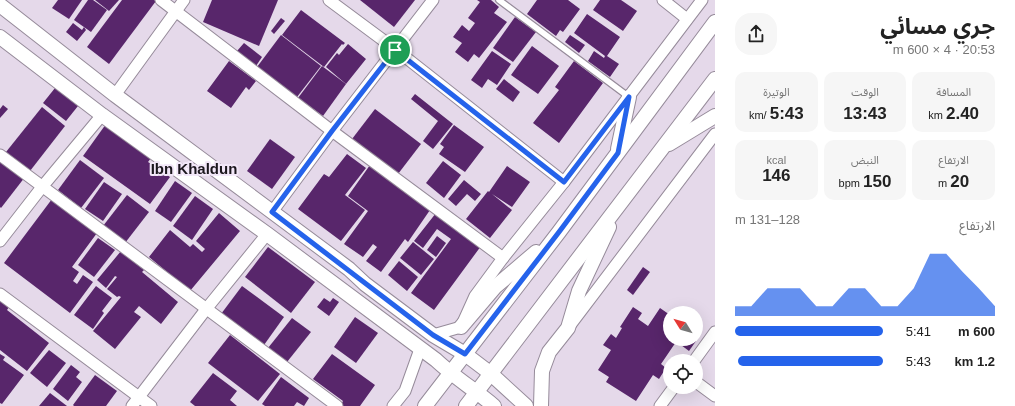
<!DOCTYPE html>
<html lang="ar">
<meta charset="utf-8">
<style>
body{margin:0;font-family:Helvetica,"Noto Sans Arabic",sans-serif;background:#f6f6f6;color:#222;direction:rtl;height:100vh;display:flex;flex-direction:column;font-size:15px;white-space:nowrap}
*{box-sizing:border-box;margin:0}
p{font-size:13px;color:#767676}
.icon{flex:none;width:22px;height:22px;fill:none;stroke:currentColor;stroke-width:2;stroke-linecap:round;stroke-linejoin:round}
.map{position:relative;flex:1;overflow:hidden;direction:ltr}
.panel{display:flex;flex-direction:column;background:#fff;width:300px}
.panel>*{flex:none}
.needle{width:26px;rotate:307deg}
.fabs{position:absolute;left:663px;top:306px;display:grid;gap:8px}
.fabs a{display:grid;place-items:center;width:40px;height:40px;border-radius:50%;background:#fff;box-shadow:0 4px 16px #0002;font-size:20px}
.pin{position:absolute;display:grid;place-items:center;width:34px;height:34px;color:#fff;margin:-17px;border:2px solid #fff;border-radius:50%;box-shadow:0 1px 4px #0007}
.round{display:grid;place-items:center;flex:none;width:42px;height:42px;border-radius:16px;background:#f6f6f6}
.headline{display:flex;align-items:center;justify-content:space-between;height:68px;padding:0 20px}
h1{font-size:22px;font-weight:700;line-height:30px}
.metrics{display:grid;grid-template-columns:repeat(3,1fr);gap:6px;height:68px;padding:4px 20px}
.metrics div{display:grid;align-content:center;border-radius:10px;background:#f6f6f6;text-align:center}
.metrics b{font-size:17px;font-weight:700}
.metrics small{font-size:11px;font-weight:400}
.metrics p{font-size:11px}
.chart{height:112px;padding:8px 20px}
.chart p{display:flex;justify-content:space-between}
.chart svg{width:100%;height:72px;margin-top:4px;fill:#2563eb;opacity:.7}
ul{padding:0 20px;list-style:none;font-size:13px}
li{display:grid;grid-template-columns:64px 48px 1fr;align-items:center;height:30px}
li i{height:10px;border-radius:5px;background:#2563eb}
main{display:flex;flex:1;min-height:0}
.map>svg:first-child{display:block}
</style>
<main>
<section class="panel">
<div class="headline"><div><h1>جري مسائي</h1><p>20:53 · 4 × 600 m</p></div><a class="round"><svg class="icon" aria-label="share" viewBox="0 0 24 24"><path d="M12 15V3M7 8l5-5 5 5M5 13v7h14v-7"/></svg></a></div>
<div class="metrics">
<div><p>المسافة</p><b>2.40<small> km</small></b></div>
<div><p>الوقت</p><b>13:43</b></div>
<div><p>الوتيرة</p><b>5:43<small> /km</small></b></div>
</div>
<div class="metrics">
<div><p>الارتفاع</p><b>20<small> m</small></b></div>
<div><p>النبض</p><b>150<small> bpm</small></b></div>
<div><p>kcal</p><b>146</b></div>
</div>
<div class="chart"><p><span>الارتفاع</span>128–131 m</p>
<svg viewBox="0 0 160 44" preserveAspectRatio="none"><path d="M0 44V38L10 38L20 27L30 27L40 27L50 38L60 38L70 27L80 27L90 38L100 38L110 27L120 6L130 6L140 17L150 27L160 38V44z"/></svg>
</div>
<ul>
<li><b>600 m</b>5:41<i style="width:100%"></i></li>
<li><b>1.2 km</b>5:43<i style="width:98%"></i></li>
</ul>
</section>
<div class="map">
<svg width="715" height="406" viewBox="0 0 715 406">
<rect width="100%" height="100%" fill="#e5d9ea"/>
<g fill="#58266b">
<path d="M 58,0 L 82,0 L 69,19 L 52,8 Z"/>
<path d="M 88,0 L 93,0 L 107,10 L 91,32 L 74,20 Z"/>
<path d="M 95,0 L 119,0 L 109,11 Z"/>
<path d="M 122,0 L 154,0 L 156,1 L 109,64 L 87,47 Z"/>
<path d="M 212,0 L 278,0 L 259,46 L 203,22 Z"/>
<path d="M 360,0 L 415,0 L 394,27 Z"/>
<path d="M 477,0 L 491,0 L 499,7 L 494,13 L 507,22 L 479,58 L 474,54 L 468,62 L 455,52 L 462,43 L 453,37 L 462,25 L 469,31 L 475,23 L 468,18 L 480,2 Z"/>
<path d="M 537,0 L 568,0 L 580,9 L 563,32 L 560,30 L 556,36 L 527,14 Z"/>
<path d="M 600,0 L 621,0 L 637,11 L 623,31 L 593,10 Z"/>
<path d="M 301,10 L 345,43 L 343,45 L 342,44 L 324,67 L 282,35 Z"/>
<path d="M 587,14 L 620,37 L 607,56 L 619,64 L 610,77 L 588,61 L 594,51 L 604,58 L 605,56 L 574,33 Z"/>
<path d="M 515,17 L 536,32 L 513,62 L 493,48 Z"/>
<path d="M 281,18 L 285,21 L 274,34 L 271,31 Z"/>
<path d="M 73,23 L 82,30 L 84,27 L 86,30 L 77,41 L 66,32 Z"/>
<path d="M 281,35 L 321,66 L 297,97 L 257,67 Z"/>
<path d="M 570,35 L 585,45 L 579,53 L 565,42 Z"/>
<path d="M 244,43 L 262,57 L 256,66 L 237,51 Z"/>
<path d="M 348,44 L 366,59 L 346,84 L 326,67 L 337,53 L 339,55 Z"/>
<path d="M 532,46 L 559,66 L 538,94 L 511,75 Z"/>
<path d="M 492,51 L 511,64 L 497,85 L 488,79 L 482,88 L 471,80 Z"/>
<path d="M 229,61 L 256,81 L 249,90 L 246,87 L 231,108 L 207,91 Z"/>
<path d="M 574,61 L 603,83 L 559,143 L 533,123 L 559,90 L 555,87 Z"/>
<path d="M 322,66 L 346,84 L 323,116 L 298,98 Z"/>
<path d="M 504,79 L 520,92 L 513,102 L 496,89 Z"/>
<path d="M 55,88 L 78,106 L 66,121 L 43,103 Z"/>
<path d="M 415,94 L 453,124 L 433,149 L 423,141 L 438,121 L 411,99 Z"/>
<path d="M 3,105 L 8,109 L 0,118 L 0,109 Z"/>
<path d="M 42,107 L 65,126 L 30,171 L 6,152 Z"/>
<path d="M 375,109 L 421,144 L 398,174 L 352,139 Z"/>
<path d="M 106,124 L 151,158 L 148,162 L 170,177 L 150,204 L 83,156 Z"/>
<path d="M 454,125 L 484,147 L 465,172 L 439,154 L 444,147 L 440,144 Z"/>
<path d="M 270,139 L 295,157 L 272,189 L 247,171 Z"/>
<path d="M 347,154 L 366,168 L 345,195 L 365,210 L 341,241 L 298,209 L 324,174 L 329,177 Z"/>
<path d="M 0,160 L 25,177 L 1,208 L 0,207 Z"/>
<path d="M 80,160 L 104,178 L 81,208 L 58,190 Z"/>
<path d="M 443,161 L 461,175 L 444,198 L 426,183 Z"/>
<path d="M 370,165 L 430,210 L 408,242 L 405,239 L 381,272 L 366,261 L 377,247 L 373,244 L 363,257 L 344,244 L 368,211 L 348,196 Z"/>
<path d="M 507,166 L 530,182 L 512,207 L 492,194 L 512,210 L 490,238 L 466,219 L 488,191 L 489,192 Z"/>
<path d="M 464,180 L 481,194 L 475,201 L 467,194 L 456,206 L 448,199 Z"/>
<path d="M 175,181 L 192,193 L 171,222 L 155,211 Z"/>
<path d="M 104,182 L 122,194 L 103,221 L 85,209 Z"/>
<path d="M 127,195 L 149,212 L 125,243 L 103,226 Z"/>
<path d="M 195,196 L 213,209 L 192,240 L 173,226 Z"/>
<path d="M 52,199 L 97,233 L 72,267 L 79,272 L 73,281 L 77,284 L 83,275 L 93,282 L 70,313 L 4,263 Z"/>
<path d="M 219,213 L 240,231 L 190,291 L 149,257 L 170,230 L 190,247 L 193,244 L 202,252 L 205,249 L 196,241 Z"/>
<path d="M 436,213 L 481,246 L 434,310 L 411,293 L 451,239 L 437,229 L 423,248 L 414,241 Z"/>
<path d="M 437,236 L 446,243 L 436,257 L 427,250 Z"/>
<path d="M 98,238 L 115,250 L 94,277 L 78,265 Z"/>
<path d="M 413,242 L 434,259 L 421,275 L 400,258 Z"/>
<path d="M 268,247 L 315,282 L 291,313 L 245,277 Z"/>
<path d="M 121,251 L 144,270 L 142,272 L 178,302 L 161,324 L 139,306 L 134,312 L 141,317 L 115,349 L 93,331 L 121,297 L 119,296 L 117,297 L 107,289 L 117,277 L 115,276 L 106,288 L 97,280 Z"/>
<path d="M 399,261 L 418,277 L 407,291 L 388,275 Z"/>
<path d="M 643,267 L 650,272 L 633,295 L 627,290 Z"/>
<path d="M 96,286 L 112,298 L 102,311 L 104,313 L 93,329 L 74,315 Z"/>
<path d="M 242,286 L 284,317 L 264,345 L 221,314 Z"/>
<path d="M 324,298 L 330,302 L 333,298 L 339,302 L 329,316 L 317,307 Z"/>
<path d="M 0,300 L 9,307 L 7,310 L 49,343 L 27,371 L 0,350 Z"/>
<path d="M 633,307 L 642,313 L 638,319 L 648,326 L 660,308 L 670,315 L 670,339 L 678,339 L 661,364 L 666,368 L 659,379 L 653,375 L 636,401 L 606,382 L 609,377 L 598,370 L 611,350 L 603,345 L 611,334 L 616,338 L 622,328 L 620,327 Z"/>
<path d="M 355,317 L 378,333 L 356,363 L 334,347 Z"/>
<path d="M 292,318 L 311,332 L 287,362 L 268,348 Z"/>
<path d="M 230,335 L 280,374 L 258,401 L 208,363 Z"/>
<path d="M 679,339 L 694,339 L 696,341 L 689,351 L 677,342 Z"/>
<path d="M 49,350 L 66,363 L 47,387 L 30,373 Z"/>
<path d="M 0,354 L 5,357 L 3,360 L 24,375 L 2,404 L 0,403 Z"/>
<path d="M 332,354 L 375,385 L 360,406 L 340,406 L 343,401 L 313,379 Z"/>
<path d="M 71,365 L 80,372 L 76,377 L 82,382 L 68,401 L 53,389 Z"/>
<path d="M 213,373 L 237,391 L 230,400 L 237,406 L 195,406 L 190,402 Z"/>
<path d="M 95,375 L 117,391 L 106,406 L 74,406 L 73,405 Z"/>
<path d="M 281,377 L 309,398 L 304,406 L 297,402 L 294,406 L 265,406 L 262,404 Z"/>
<path d="M 50,393 L 67,406 L 39,406 Z"/>
</g>
<g fill="none" stroke-linecap="round" stroke-linejoin="round">
<defs>
<path id="service" d="M 499,0 L 629,97"/>
<g id="minor">
<path d="M 161,0 L 332,131 L 503,258"/>
<path d="M 329,0 L 395,49 L 564,182"/>
<path d="M 663,0 L 687,19"/>
<path d="M 115,95 L 184,0"/>
<path d="M 0,155 L 337,406"/>
<path d="M 272,212 L 332,131 L 433,0"/>
<path d="M 0,241 L 42,187 L 102,115"/>
<path d="M 0,294 L 151,406"/>
<path d="M 571,324 L 715,134"/>
<path d="M 433,335 L 461,327 L 475,296 L 503,258 L 564,182 L 702,0"/>
<path d="M 694,361 L 715,332"/>
<path d="M 696,382 L 715,396"/>
<path d="M 132,406 L 207,308 L 267,234"/>
<path d="M 393,406 L 405,391 L 420,349"/>
<path d="M 660,406 L 674,387"/>
</g>
<g id="tertiary">
<path d="M 0,5 L 115,95 L 349,269 L 365,284 L 433,335 L 465,354 L 490,373 L 526,406"/>
<path d="M 0,37 L 102,115 L 267,234 L 436,360 C 454,377 475,390 494,406"/>
<path d="M 669,144 L 715,116"/>
<path d="M 618,149 L 629,97"/>
<path d="M 461,327 L 495,287 L 536,252"/>
<path d="M 425,406 L 559,232 L 715,22"/>
<path d="M 466,406 L 715,79"/>
<path d="M 541,406 L 542,371 L 549,352 L 568,328 L 579,291 L 609,227"/>
</g>
</defs>
<use href="#service" stroke="#968b9a" stroke-width="8"/>
<use href="#minor" stroke="#968b9a" stroke-width="13"/>
<use href="#tertiary" stroke="#968b9a" stroke-width="16"/>
<use href="#service" stroke="#fff" stroke-width="5.5"/>
<use href="#minor" stroke="#fff" stroke-width="11"/>
<use href="#tertiary" stroke="#fff" stroke-width="14"/>
</g>
<g fill="none" stroke-linecap="round" stroke-linejoin="round">
<defs>
<path id="route" d="M 395,50 L 564,182 L 629,97 L 618,153 L 559,232 L 465,354 L 433,335 L 272,212 L 332,131 Z"/>
</defs>
<use href="#route" stroke="#fff" stroke-width="8"/>
<use href="#route" stroke="#2563eb" stroke-width="5"/>
</g>
<g text-anchor="middle" dominant-baseline="central" stroke-width="4" stroke-linejoin="round" paint-order="stroke">
<g font-size="15" font-weight="bold" fill="#1b171d" stroke="#f2e7f8">
<text x="194" y="168">Ibn Khaldun</text>
</g>
</g>
</svg>
<div class="fabs">
<a><svg class="needle" viewBox="-14 -14 28 28"><path d="M0-13l5 13h-10z" fill="#e53935"/><path d="M0 13l5-13h-10z" fill="#767676"/></svg></a>
<a><svg class="icon" aria-label="locate" viewBox="0 0 24 24"><circle cx="12" cy="12" r="6"/><path d="M12 2v4M12 18v4M2 12h4M18 12h4"/></svg></a>
</div>
<div class="pin" style="left:395px;top:50px;background:#1e9e55"><svg class="icon" aria-label="arrive" viewBox="0 0 24 24"><path d="M6 21V4h12l-3 4 3 4H6"/></svg></div>
</div>
</main>
